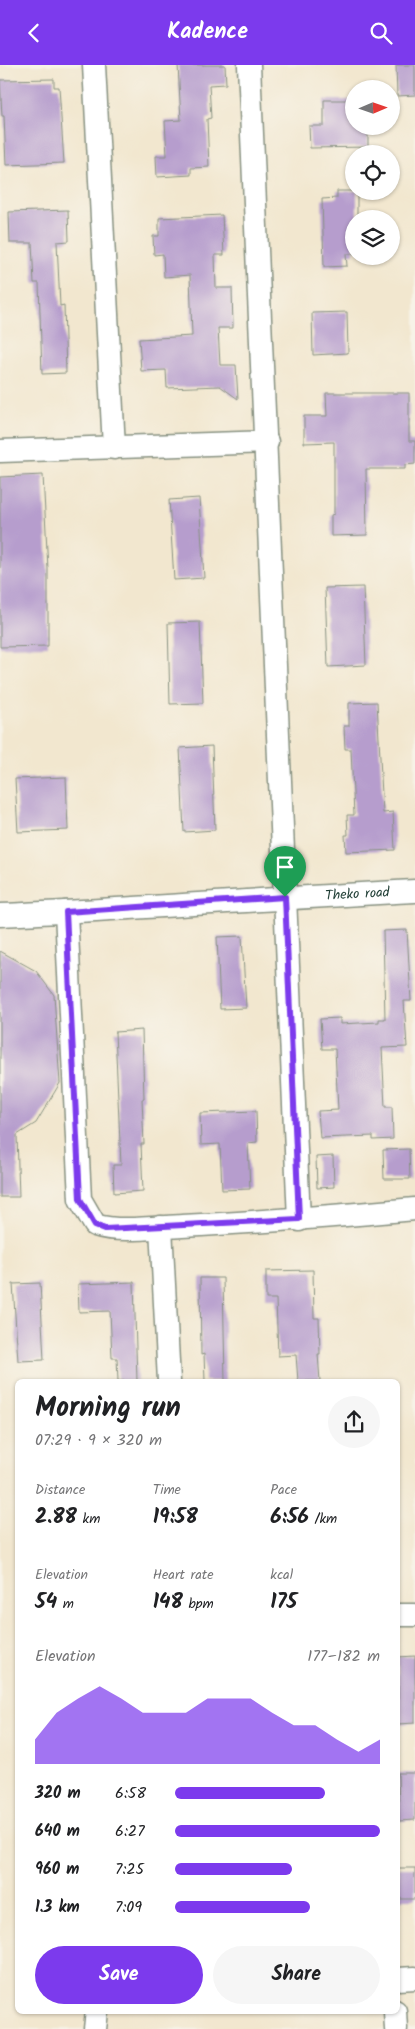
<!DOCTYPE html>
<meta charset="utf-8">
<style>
body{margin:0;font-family:Kalam,sans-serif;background:#f6f6f6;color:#202124;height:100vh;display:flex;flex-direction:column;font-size:19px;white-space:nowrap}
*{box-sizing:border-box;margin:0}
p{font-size:16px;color:#757577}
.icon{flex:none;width:28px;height:28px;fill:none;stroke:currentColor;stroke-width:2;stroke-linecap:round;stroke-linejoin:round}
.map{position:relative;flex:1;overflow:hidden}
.sheet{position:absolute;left:15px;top:1314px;width:385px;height:635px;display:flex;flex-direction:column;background:#fff;border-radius:8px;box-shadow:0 1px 4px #0004}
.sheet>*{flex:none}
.needle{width:32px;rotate:88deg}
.tools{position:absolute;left:345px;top:15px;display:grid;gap:10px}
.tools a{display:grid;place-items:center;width:55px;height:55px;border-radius:50%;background:#fff;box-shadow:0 1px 4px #0004;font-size:25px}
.pin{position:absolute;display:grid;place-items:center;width:42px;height:42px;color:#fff;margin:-51px -21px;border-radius:50% 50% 50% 0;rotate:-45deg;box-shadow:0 0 5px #0007}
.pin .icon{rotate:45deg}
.round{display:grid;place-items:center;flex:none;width:52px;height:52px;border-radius:26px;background:#f6f6f6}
.head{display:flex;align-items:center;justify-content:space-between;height:85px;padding:0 20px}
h1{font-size:28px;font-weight:700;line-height:38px}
.metrics{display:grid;grid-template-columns:repeat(3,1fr);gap:8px;height:85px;padding:5px 20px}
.metrics div{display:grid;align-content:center}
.metrics b{font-size:21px;font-weight:700}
.metrics small{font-size:14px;font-weight:400}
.metrics p{font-size:14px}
.chart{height:140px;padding:10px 20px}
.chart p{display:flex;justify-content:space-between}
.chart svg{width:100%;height:90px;margin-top:5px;fill:#7c3aed;opacity:.7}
.primary-button{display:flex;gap:10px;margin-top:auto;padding:10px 20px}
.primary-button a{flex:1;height:58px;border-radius:30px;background:#7c3aed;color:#fff;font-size:20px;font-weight:700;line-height:58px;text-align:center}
.primary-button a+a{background:#f6f6f6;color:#202124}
ul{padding:0 20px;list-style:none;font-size:16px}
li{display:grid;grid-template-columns:80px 60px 1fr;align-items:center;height:38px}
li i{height:12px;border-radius:6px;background:#7c3aed}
header{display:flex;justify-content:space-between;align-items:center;height:65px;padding:0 20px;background:#7c3aed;color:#fff;font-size:22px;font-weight:700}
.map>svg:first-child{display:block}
</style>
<header><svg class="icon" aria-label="back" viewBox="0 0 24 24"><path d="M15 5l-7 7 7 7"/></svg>Kadence<svg class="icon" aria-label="search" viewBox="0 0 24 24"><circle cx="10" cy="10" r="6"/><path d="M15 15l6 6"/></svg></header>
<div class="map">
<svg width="415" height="1964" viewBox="0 0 415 1964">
<rect width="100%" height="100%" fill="#f7f3e8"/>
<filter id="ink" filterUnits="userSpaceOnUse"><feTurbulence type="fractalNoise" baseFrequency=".02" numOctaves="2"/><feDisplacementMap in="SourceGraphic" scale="10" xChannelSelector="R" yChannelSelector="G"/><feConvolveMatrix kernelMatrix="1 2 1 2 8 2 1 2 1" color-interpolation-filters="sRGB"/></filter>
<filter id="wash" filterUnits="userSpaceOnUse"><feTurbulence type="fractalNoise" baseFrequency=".0096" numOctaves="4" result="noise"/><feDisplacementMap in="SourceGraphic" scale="20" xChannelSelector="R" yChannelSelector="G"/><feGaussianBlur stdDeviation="1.12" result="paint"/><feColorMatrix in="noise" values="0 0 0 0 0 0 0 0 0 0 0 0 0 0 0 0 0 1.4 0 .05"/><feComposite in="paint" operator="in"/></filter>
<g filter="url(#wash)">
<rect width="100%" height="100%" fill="#f2e7cf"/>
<g id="blocks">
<g fill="#b69dcd">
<path d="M 178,0 L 225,0 L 226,19 L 209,20 L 211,53 L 207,54 L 209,102 L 191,103 L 191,110 L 157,112 L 156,91 L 167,91 L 165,56 L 181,55 Z"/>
<path d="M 396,0 L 415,0 L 415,30 L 397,31 Z"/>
<path d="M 54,14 L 54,22 L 59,22 L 64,98 L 6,100 L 4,51 L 2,51 L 0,15 Z"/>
<path d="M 324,35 L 353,35 L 353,60 L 368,61 L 368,82 L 310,83 L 309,61 L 324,61 Z"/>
<path d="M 337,126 L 357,126 L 357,154 L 354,154 L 354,189 L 346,189 L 347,201 L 324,202 L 322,134 L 337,133 Z"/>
<path d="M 68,145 L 69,176 L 57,177 L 60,241 L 64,240 L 66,308 L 42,309 L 39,218 L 34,218 L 32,178 L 10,178 L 9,147 Z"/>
<path d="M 222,150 L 224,190 L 215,190 L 216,223 L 232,223 L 233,263 L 218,263 L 220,300 L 236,300 L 238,334 L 220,321 L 167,323 L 166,305 L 141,306 L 139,274 L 192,271 L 190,210 L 164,212 L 163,189 L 154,190 L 153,171 L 159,171 L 159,153 Z"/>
<path d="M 347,247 L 348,288 L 313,290 L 312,248 Z"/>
<path d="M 326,328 L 409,328 L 409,376 L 415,376 L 415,399 L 405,400 L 405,404 L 366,404 L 367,470 L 331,471 L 331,450 L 334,449 L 334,377 L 304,378 L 304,351 L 327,351 Z"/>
<path d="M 43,410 L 48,504 L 48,581 L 0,582 L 0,412 Z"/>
<path d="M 199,433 L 204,513 L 174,515 L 169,435 Z"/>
<path d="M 363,522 L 366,600 L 328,602 L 325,523 Z"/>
<path d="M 200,557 L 203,638 L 170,639 L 168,558 Z"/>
<path d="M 377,637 L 383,748 L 393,747 L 395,785 L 346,787 L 345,770 L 348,770 L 347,750 L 354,750 L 351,684 L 345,684 L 344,661 L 349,661 L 349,638 Z"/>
<path d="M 212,681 L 215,765 L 184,767 L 180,683 Z"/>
<path d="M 66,712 L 68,765 L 18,767 L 15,714 Z"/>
<path d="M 407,865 L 411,936 L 404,936 L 407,982 L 382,983 L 385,1042 L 392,1042 L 393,1074 L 373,1075 L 373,1071 L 320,1073 L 318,1046 L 338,1045 L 335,984 L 322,984 L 320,954 L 340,953 L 340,959 L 379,957 L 379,954 L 385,954 L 383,866 Z"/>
<path d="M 242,871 L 246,943 L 220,944 L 217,872 Z"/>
<path d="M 0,886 L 36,906 L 54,930 L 60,1018 L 36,1058 L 17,1070 L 19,1132 L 0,1132 Z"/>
<path d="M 142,965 L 144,1034 L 142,1034 L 144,1079 L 141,1079 L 143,1126 L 114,1128 L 113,1100 L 121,1100 L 115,967 Z"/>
<path d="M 256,1046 L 257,1077 L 248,1078 L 250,1124 L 222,1125 L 220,1079 L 201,1080 L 200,1048 Z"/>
<path d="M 409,1084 L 410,1114 L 384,1114 L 383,1085 Z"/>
<path d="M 333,1091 L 334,1122 L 317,1123 L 316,1092 Z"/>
<path d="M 313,1205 L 314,1253 L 319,1253 L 320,1289 L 318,1289 L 320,1316 L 298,1316 L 296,1290 L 278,1291 L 276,1234 L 266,1234 L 266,1206 Z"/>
<path d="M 200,1213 L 223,1213 L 225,1316 L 205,1316 L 204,1289 L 201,1290 Z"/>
<path d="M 134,1217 L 137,1316 L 118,1316 L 117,1293 L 112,1293 L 110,1246 L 79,1247 L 78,1219 Z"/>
<path d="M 40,1218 L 44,1295 L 18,1296 L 13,1219 Z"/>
<path d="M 415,1591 L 415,1658 L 398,1659 L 398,1592 Z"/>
<path d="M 398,1708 L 415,1708 L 415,1755 L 399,1756 Z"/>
<rect x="398" y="1803" width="17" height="31"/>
</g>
</g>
</g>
<g filter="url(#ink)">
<use href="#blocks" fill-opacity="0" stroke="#889282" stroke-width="1"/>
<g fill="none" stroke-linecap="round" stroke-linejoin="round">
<defs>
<g id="minor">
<path d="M 94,0 L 114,383"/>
<path d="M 249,0 L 299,1155"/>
<path d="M 0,386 L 267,377"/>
<path d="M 66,847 L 80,1134 L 95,1160 C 117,1168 158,1162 182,1161 C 260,1157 337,1151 415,1144"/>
<path id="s1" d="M 0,850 C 138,844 277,833 415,826"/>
<path d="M 161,1162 L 169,1316"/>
<path d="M 398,1550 L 415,1550"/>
<path d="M 398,1914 L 415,1913"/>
<path d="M 395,1946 L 396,1964"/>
<path d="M 95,1964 L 97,1946"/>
</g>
</defs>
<use href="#minor" stroke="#889282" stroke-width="25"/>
<use href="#minor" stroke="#fff" stroke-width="22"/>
</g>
</g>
<g fill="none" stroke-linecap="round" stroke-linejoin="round" filter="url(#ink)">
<defs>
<path id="route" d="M 285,832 L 299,1154 L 105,1164 L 95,1160 L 80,1134 L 66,847 Z"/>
</defs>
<use href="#route" stroke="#fff" stroke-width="10"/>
<use href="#route" stroke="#7c3aed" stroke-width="6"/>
</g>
<g text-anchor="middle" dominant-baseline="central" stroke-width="4" stroke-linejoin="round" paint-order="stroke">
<g font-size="14" fill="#1f3d34" stroke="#f7f3e8">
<text stroke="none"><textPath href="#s1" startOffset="358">Theko road</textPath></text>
</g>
</g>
</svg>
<div class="tools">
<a><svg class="needle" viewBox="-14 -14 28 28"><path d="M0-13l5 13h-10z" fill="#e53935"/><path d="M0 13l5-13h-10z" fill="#757577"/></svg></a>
<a><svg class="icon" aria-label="locate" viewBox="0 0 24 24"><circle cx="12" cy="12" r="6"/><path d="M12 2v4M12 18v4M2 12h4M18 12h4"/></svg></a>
<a><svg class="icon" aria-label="layers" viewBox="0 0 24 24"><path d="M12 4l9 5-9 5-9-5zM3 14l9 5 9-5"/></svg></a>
</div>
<div class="pin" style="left:285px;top:832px;background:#1e9e55"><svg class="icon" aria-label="arrive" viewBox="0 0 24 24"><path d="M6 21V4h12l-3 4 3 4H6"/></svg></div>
<section class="sheet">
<div class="head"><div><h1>Morning run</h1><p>07:29 · 9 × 320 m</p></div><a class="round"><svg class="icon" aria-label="share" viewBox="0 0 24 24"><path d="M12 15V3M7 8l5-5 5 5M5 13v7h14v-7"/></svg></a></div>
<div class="metrics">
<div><p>Distance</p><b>2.88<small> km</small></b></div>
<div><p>Time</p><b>19:58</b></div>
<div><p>Pace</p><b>6:56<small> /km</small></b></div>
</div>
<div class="metrics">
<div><p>Elevation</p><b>54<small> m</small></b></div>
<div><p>Heart rate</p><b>148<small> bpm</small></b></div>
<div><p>kcal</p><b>175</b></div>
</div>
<div class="chart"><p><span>Elevation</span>177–182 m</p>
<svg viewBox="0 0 160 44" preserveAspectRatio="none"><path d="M0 44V32L10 19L20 12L30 6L40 12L50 19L60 19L70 19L80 12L90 12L100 12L110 19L120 25L130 25L140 32L150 38L160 32V44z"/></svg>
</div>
<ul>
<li><b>320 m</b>6:58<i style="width:73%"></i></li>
<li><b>640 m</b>6:27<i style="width:100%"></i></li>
<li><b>960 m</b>7:25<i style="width:57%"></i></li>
<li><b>1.3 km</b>7:09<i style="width:66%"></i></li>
</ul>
<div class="primary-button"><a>Save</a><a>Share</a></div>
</section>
</div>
